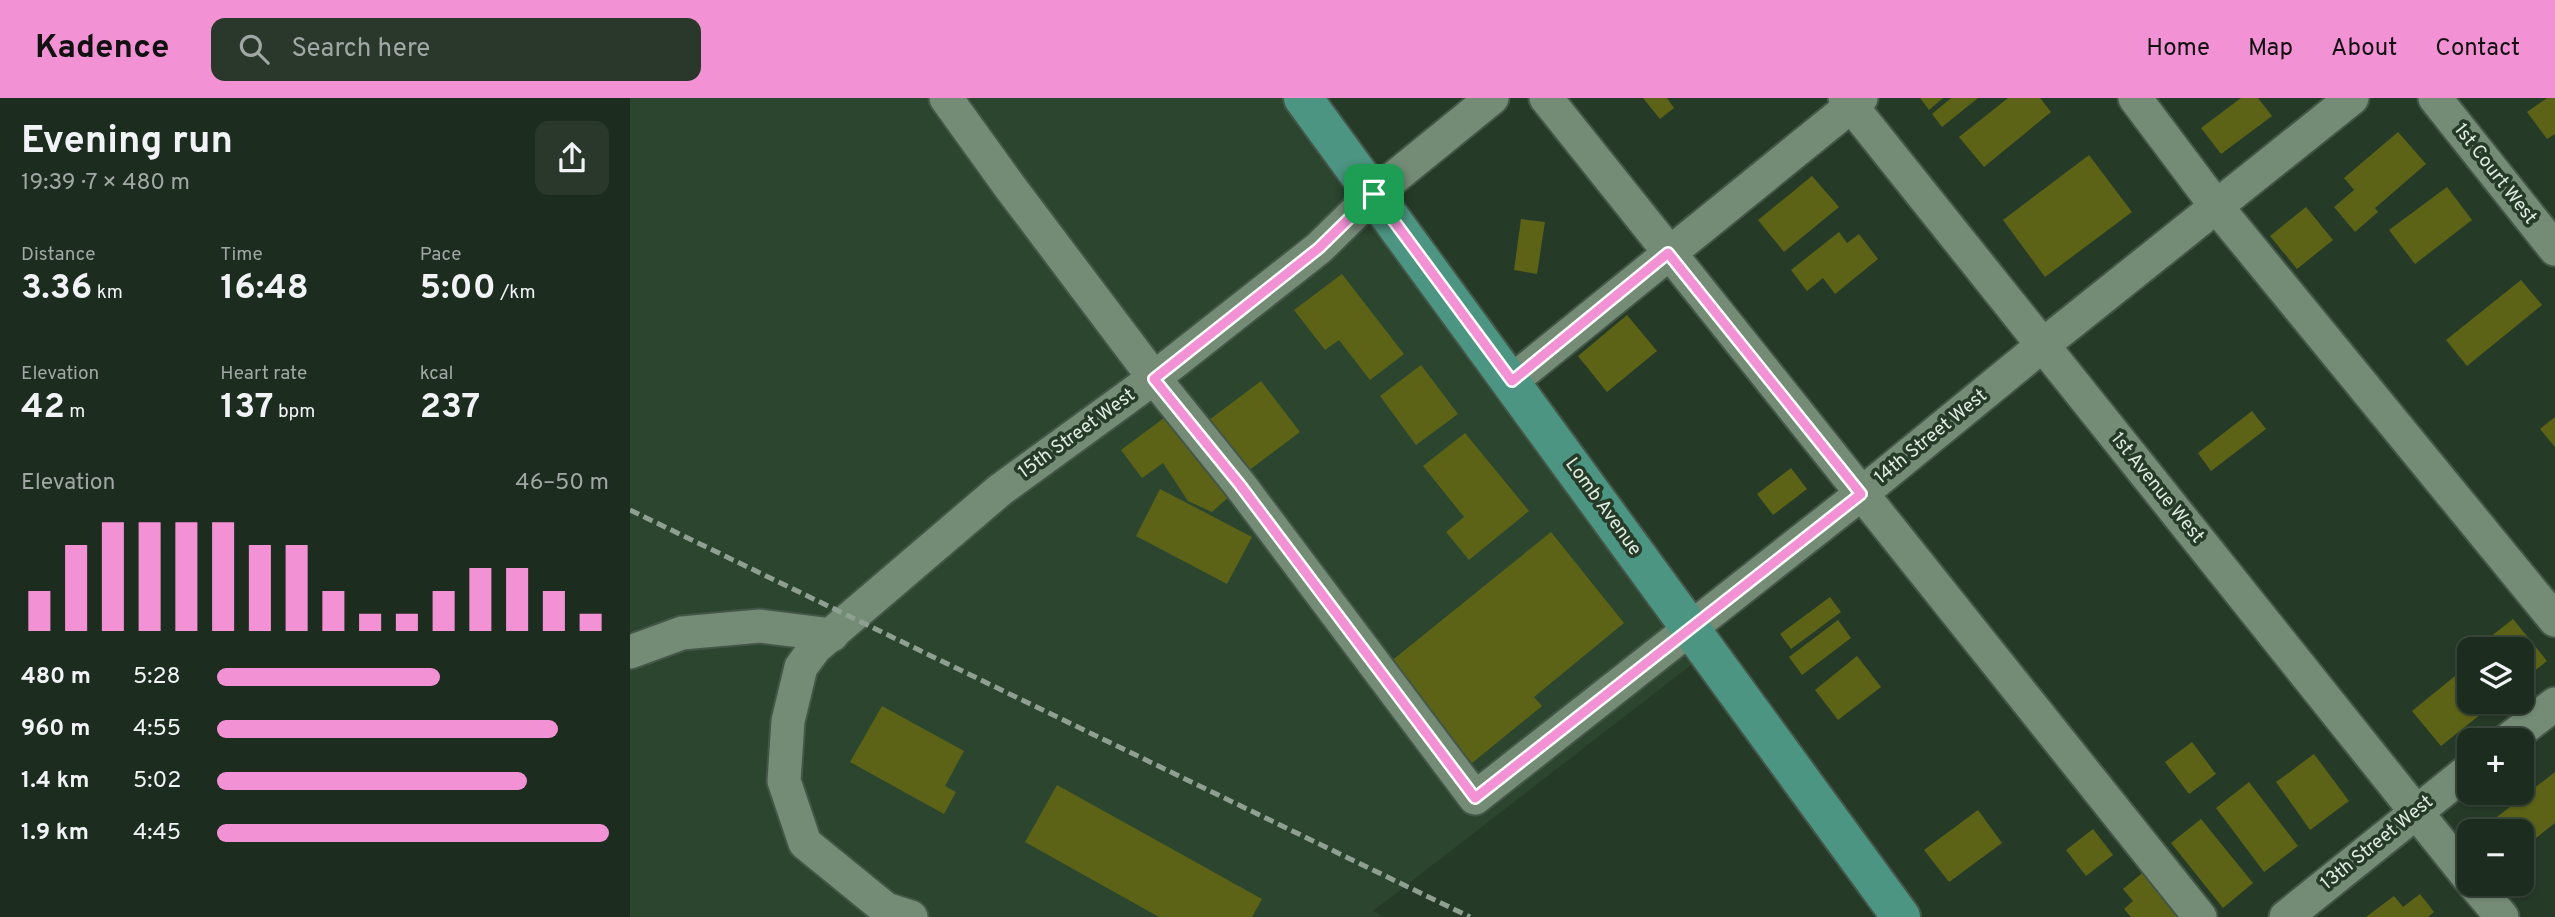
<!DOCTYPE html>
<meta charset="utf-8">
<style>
body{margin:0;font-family:Overpass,sans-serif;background:#29382b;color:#f1f3f6;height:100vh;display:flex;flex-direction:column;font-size:26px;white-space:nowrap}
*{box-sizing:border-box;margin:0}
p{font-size:23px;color:#a0a7a4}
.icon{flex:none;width:38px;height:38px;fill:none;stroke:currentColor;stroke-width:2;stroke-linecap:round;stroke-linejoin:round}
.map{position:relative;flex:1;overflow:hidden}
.drawer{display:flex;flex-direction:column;background:#1c2c1e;width:630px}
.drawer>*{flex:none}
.tools{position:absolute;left:1827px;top:539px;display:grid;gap:14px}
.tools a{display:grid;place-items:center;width:77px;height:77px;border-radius:14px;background:#1c2c1e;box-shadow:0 2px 5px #0004,0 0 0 2px #3a483c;font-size:35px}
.pin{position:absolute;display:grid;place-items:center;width:60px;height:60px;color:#fff;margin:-30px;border-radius:14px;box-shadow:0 4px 10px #0006}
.round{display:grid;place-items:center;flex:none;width:74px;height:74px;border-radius:14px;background:#29382b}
.overview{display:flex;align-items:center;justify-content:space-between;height:119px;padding:0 21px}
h1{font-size:38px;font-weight:700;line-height:52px}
.stats{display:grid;grid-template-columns:repeat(3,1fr);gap:10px;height:119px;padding:7px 21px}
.stats div{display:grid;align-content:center}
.stats b{font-size:35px;font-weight:700}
.stats small{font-size:19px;font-weight:400}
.stats p{font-size:19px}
.chart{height:196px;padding:14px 21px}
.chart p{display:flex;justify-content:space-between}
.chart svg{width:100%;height:126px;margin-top:7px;stroke:#f391d5;stroke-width:6}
ul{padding:0 21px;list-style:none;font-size:23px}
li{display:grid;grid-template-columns:112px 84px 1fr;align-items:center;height:52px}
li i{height:18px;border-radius:9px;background:#f391d5}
header{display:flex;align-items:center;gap:42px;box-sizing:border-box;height:98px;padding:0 35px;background:#f391d5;color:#111}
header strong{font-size:33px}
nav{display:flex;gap:38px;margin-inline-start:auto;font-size:24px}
.search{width:490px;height:63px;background:#29382b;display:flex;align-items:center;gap:18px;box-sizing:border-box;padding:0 24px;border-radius:14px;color:#a0a7a4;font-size:26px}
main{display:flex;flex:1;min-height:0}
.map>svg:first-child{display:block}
</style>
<header>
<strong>Kadence</strong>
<div class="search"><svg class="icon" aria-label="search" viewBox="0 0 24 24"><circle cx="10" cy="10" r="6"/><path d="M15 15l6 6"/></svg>Search here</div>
<nav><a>Home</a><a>Map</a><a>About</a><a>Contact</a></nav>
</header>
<main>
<section class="drawer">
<div class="overview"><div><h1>Evening run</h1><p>19:39 · 7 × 480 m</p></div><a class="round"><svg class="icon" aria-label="share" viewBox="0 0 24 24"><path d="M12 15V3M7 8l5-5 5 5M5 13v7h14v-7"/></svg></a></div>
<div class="stats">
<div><p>Distance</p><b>3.36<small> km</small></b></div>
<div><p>Time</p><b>16:48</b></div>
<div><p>Pace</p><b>5:00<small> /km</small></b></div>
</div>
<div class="stats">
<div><p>Elevation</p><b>42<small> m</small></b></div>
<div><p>Heart rate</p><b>137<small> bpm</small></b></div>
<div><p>kcal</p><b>237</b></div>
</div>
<div class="chart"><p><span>Elevation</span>46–50 m</p>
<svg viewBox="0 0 160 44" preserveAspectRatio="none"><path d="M5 44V30M15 44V14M25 44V6M35 44V6M45 44V6M55 44V6M65 44V14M75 44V14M85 44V30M95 44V38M105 44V38M115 44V30M125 44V22M135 44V22M145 44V30M155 44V38"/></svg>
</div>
<ul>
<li><b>480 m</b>5:28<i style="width:57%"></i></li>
<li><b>960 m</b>4:55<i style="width:87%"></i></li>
<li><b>1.4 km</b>5:02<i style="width:79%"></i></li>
<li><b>1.9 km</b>4:45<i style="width:100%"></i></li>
</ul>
</section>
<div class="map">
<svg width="1925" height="819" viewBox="0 0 1925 819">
<rect width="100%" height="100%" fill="#263a28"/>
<path fill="#2b452f" d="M 0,0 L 651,0 L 1065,564 L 743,813 L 754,819 L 0,819 Z"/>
<g fill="#5d6316">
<path d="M 1013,0 L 1037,0 L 1044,10 L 1030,21 Z"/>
<path d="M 1290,0 L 1313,0 L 1299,12 Z"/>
<path d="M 1321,0 L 1348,0 L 1312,29 L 1302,16 Z"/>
<path d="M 1378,0 L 1410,0 L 1421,14 L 1354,69 L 1329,39 Z"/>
<path d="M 1611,0 L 1628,0 L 1642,18 L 1591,56 L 1571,30 Z"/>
<path d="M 1917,0 L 1925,0 L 1925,36 L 1917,41 L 1897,14 Z"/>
<path d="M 1768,34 L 1796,66 L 1745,110 L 1748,114 L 1725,134 L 1704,109 L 1724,92 L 1714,80 Z"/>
<path d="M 1459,57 L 1502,114 L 1415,179 L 1373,122 Z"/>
<path d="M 1182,78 L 1209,109 L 1154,154 L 1128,122 Z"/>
<path d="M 1817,89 L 1842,122 L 1785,166 L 1759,132 Z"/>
<path d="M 1676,109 L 1703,142 L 1667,171 L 1640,138 Z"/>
<path d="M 891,121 L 915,124 L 907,176 L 884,172 Z"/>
<path d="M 1209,134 L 1217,145 L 1229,136 L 1248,161 L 1205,196 L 1193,180 L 1177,193 L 1161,172 Z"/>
<path d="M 712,176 L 774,256 L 740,282 L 709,242 L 695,252 L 664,212 Z"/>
<path d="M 1891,182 L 1912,207 L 1837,268 L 1816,242 Z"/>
<path d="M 997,217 L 1027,253 L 977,294 L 948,258 Z"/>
<path d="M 791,267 L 828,316 L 786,347 L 750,298 Z"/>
<path d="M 631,283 L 670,334 L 618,373 L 579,322 Z"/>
<path d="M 1622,313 L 1636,331 L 1581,373 L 1568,355 Z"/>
<path d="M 542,314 L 603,395 L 582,414 L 558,403 L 533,365 L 512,380 L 491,352 Z"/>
<path d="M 1925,319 L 1925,349 L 1910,331 Z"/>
<path d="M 835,335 L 899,413 L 839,462 L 816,434 L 834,419 L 793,368 Z"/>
<path d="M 1161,370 L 1177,391 L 1143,417 L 1127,396 Z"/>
<path d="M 530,391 L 622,439 L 597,486 L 506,438 Z"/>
<path d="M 921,434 L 994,525 L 904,599 L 912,608 L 842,665 L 760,564 Z"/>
<path d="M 1200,499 L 1211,514 L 1161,551 L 1150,536 Z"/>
<path d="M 1883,521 L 1917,563 L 1892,583 L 1892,551 L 1845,551 Z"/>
<path d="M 1208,522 L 1221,540 L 1172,577 L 1159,559 Z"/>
<path d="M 1839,556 L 1839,604 L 1866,604 L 1811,648 L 1782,613 L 1830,574 L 1825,567 Z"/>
<path d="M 1227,558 L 1251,589 L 1208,622 L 1185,592 Z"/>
<path d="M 252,608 L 334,653 L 315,688 L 326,694 L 314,716 L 220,664 Z"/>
<path d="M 1562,644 L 1586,676 L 1559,696 L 1535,664 Z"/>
<path d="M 1684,656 L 1719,703 L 1680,732 L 1646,684 Z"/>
<path d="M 1925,674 L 1925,725 L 1892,751 L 1892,733 L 1864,733 L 1858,726 Z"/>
<path d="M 1619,684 L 1668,748 L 1634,774 L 1586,710 Z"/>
<path d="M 427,687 L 632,801 L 622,819 L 529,819 L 395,744 Z"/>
<path d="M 1348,712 L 1372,745 L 1319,784 L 1294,752 Z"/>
<path d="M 1571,721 L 1623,785 L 1593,810 L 1541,745 Z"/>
<path d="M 1463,731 L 1483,757 L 1456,778 L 1436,752 Z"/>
<path d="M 1517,771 L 1555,819 L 1501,819 L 1494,811 L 1503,803 L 1493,791 Z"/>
<path d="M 1790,796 L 1804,814 L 1798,819 L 1736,819 L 1764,798 L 1773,809 Z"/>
</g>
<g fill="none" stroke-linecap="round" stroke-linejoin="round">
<defs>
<g id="minor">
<path d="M 316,0 L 380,89 L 524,280 L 610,387 L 845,700 L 1231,396 L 1413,247 L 1722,0"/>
<path d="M 916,0 L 1570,819"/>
<path d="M 1215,0 L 1839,780"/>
<path d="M 1505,0 L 1586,108 L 1925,522"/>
<path d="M 1805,0 L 1925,151"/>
<path d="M 882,283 L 1231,0"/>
<path d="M 0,554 L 52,535 L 130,528 L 202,537"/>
<path d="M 1878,642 L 1925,606"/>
<path d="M 1844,786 L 1872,819"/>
<path d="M 281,819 L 256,811 L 175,745 L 154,683 L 158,623 L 171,569 L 185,550 L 370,392 L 524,280 L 689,150 L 744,96 L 862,0"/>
<path d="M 1656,819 L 1839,672"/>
</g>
<path id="major" d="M 673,0 L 1271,819"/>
</defs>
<use href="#minor" stroke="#445647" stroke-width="37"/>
<use href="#major" stroke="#445647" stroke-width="42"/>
<use href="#minor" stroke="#748b76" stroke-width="33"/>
<use href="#major" stroke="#4c9583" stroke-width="38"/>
<path stroke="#8f9f91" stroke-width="5" stroke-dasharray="10 5" stroke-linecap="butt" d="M 0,412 L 840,819"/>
</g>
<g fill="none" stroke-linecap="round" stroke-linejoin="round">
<defs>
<path id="route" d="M 744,96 L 882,283 L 1038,155 L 1231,396 L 845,700 L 610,387 L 524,281 L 689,150 Z"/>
</defs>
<use href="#route" stroke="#fff" stroke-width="14"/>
<use href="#route" stroke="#f391d5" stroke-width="9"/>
</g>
<g text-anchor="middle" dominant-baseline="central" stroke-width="7" stroke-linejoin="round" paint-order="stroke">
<g font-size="19" fill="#dfece1" stroke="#263a28">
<text transform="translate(1865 76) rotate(52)">1st Court West</text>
<text transform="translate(447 336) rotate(-36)">15th Street West</text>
<text transform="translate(1301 339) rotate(-39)">14th Street West</text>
<text transform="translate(1527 390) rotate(51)">1st Avenue West</text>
<text transform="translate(973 409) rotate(54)">Lomb Avenue</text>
<text transform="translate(1747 745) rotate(-39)">13th Street West</text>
</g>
</g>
</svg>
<div class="tools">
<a><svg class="icon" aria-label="layers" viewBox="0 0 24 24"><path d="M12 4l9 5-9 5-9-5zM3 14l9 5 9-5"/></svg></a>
<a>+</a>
<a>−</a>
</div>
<div class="pin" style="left:744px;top:96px;background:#1e9e55"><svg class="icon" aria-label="arrive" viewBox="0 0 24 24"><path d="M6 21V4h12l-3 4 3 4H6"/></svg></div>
</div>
</main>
